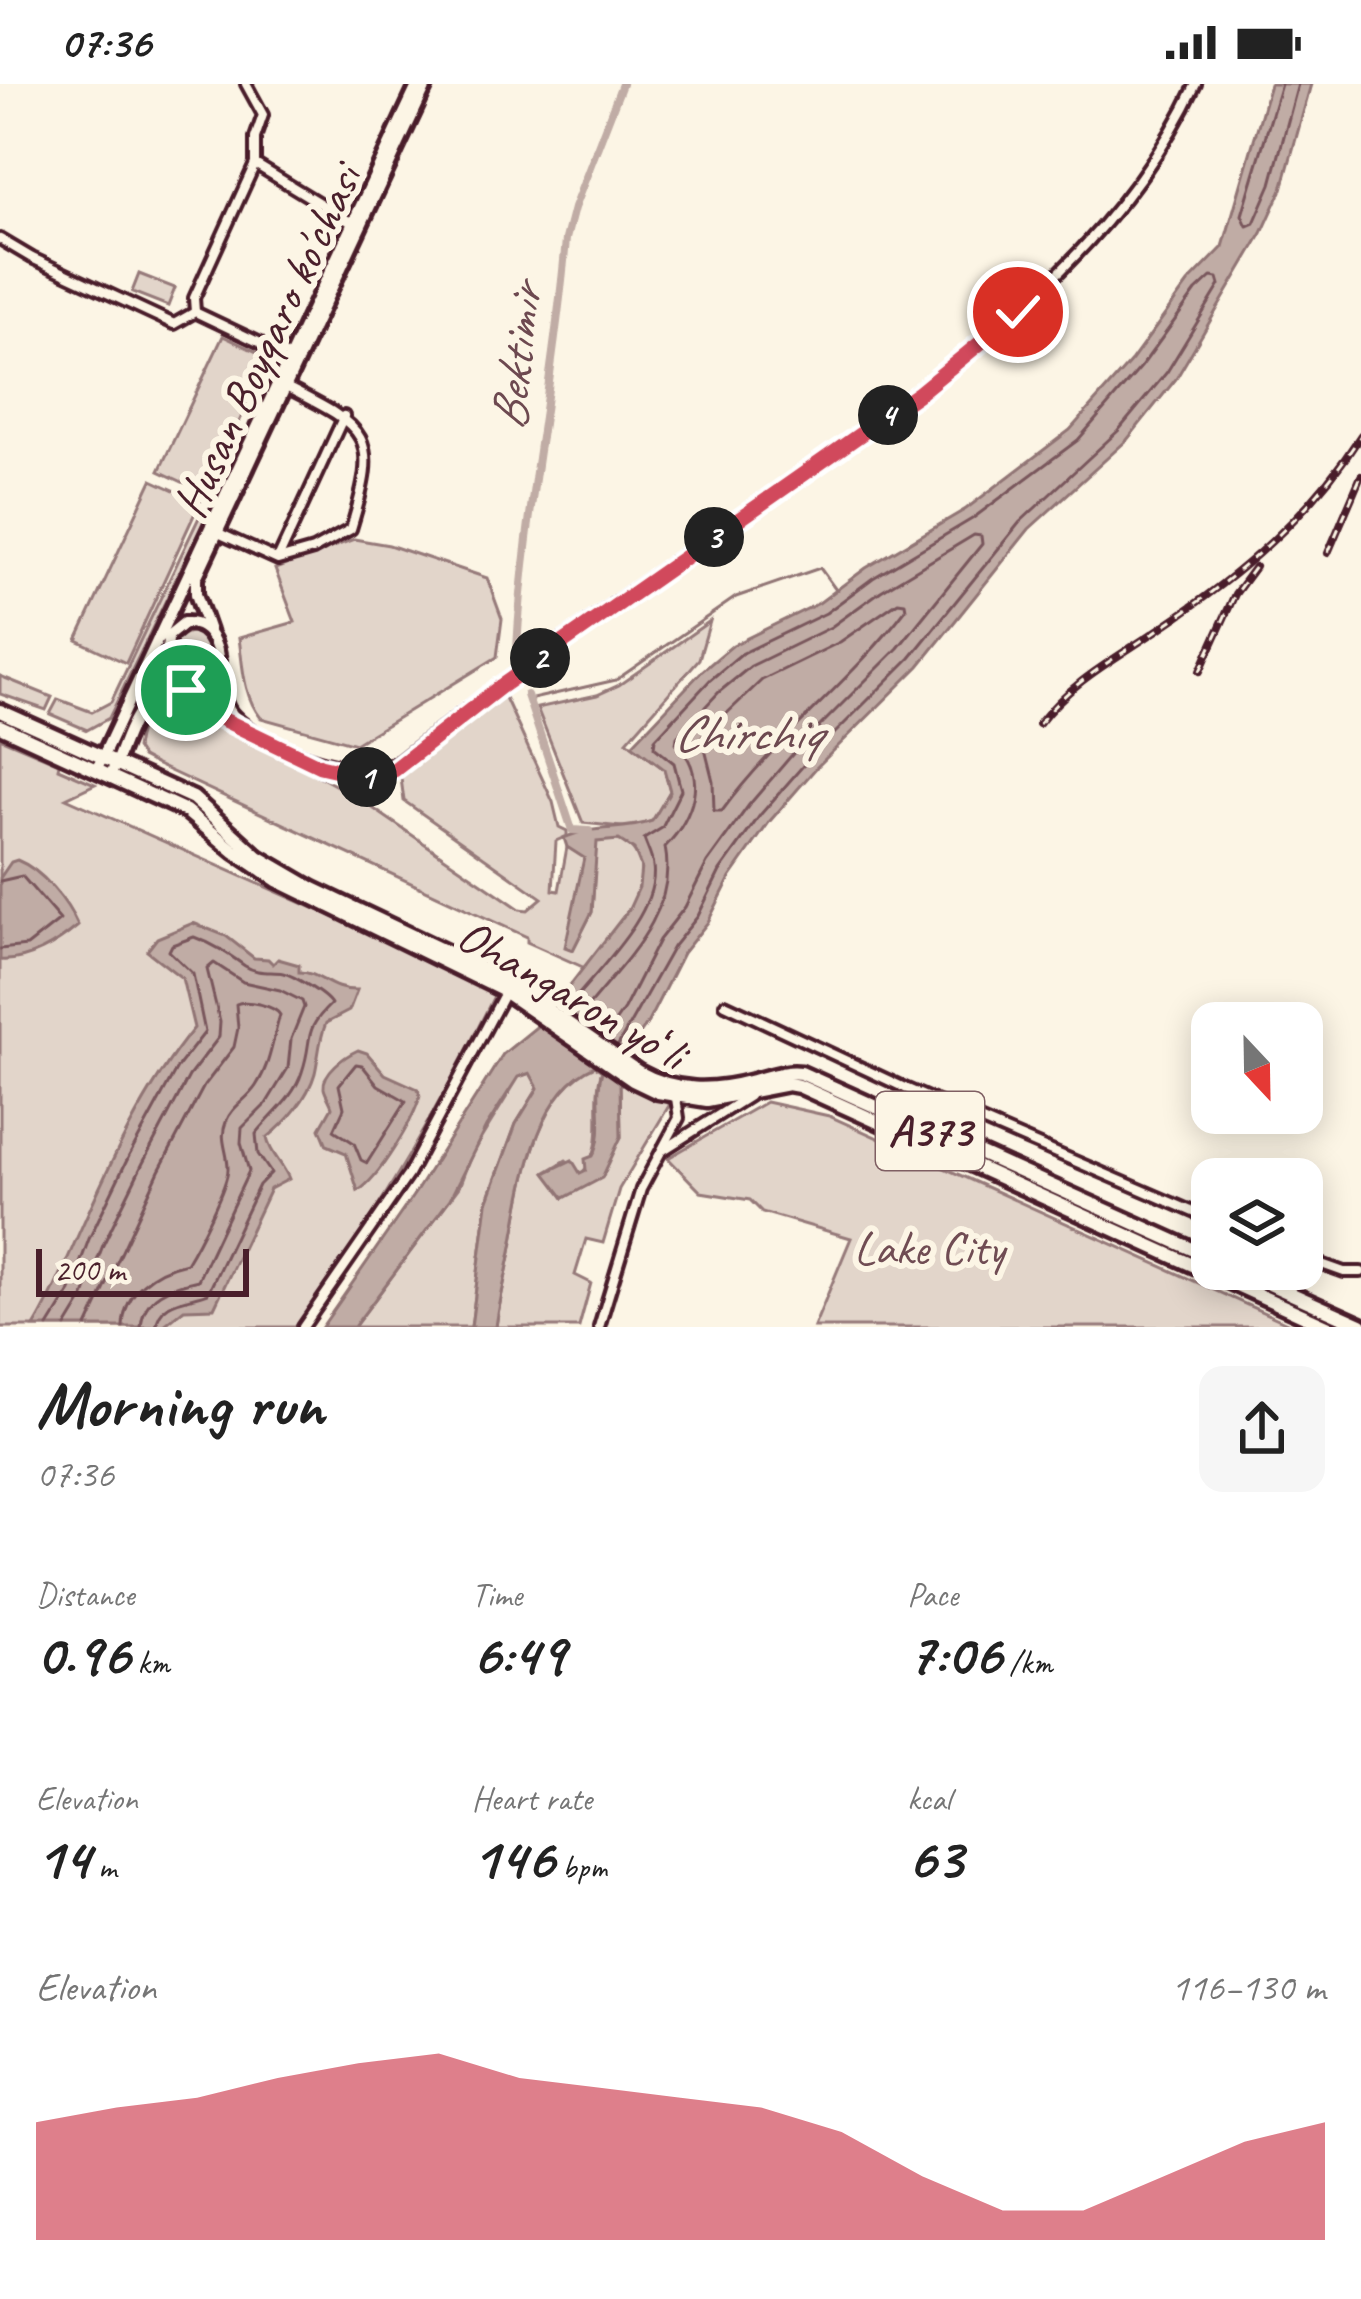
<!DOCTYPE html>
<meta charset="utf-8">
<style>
body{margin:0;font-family:Caveat,sans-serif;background:#f6f6f6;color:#222;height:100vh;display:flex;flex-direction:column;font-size:45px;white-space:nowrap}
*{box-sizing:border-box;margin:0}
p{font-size:39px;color:#767676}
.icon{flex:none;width:66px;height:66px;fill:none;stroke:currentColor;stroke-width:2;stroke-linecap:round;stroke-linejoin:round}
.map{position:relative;height:1243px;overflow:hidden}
.sheet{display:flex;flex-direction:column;background:#fff;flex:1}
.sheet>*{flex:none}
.needle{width:78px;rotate:158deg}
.fabs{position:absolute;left:1191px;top:918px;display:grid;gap:24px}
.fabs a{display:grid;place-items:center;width:132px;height:132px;border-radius:24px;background:#fff;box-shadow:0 6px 30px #0003;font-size:60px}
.scale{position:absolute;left:36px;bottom:30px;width:213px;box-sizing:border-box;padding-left:12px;border:6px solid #4a1f2b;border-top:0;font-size:33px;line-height:42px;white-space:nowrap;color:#4a1f2b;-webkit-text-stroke:9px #fcf5e5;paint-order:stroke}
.pin{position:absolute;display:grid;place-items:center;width:102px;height:102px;color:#fff;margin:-51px;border:6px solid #fff;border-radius:50%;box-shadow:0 3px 12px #0007}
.km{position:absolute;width:60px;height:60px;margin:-30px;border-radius:50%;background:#222;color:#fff;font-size:33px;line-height:60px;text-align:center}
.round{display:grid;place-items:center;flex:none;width:126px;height:126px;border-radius:24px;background:#f6f6f6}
.head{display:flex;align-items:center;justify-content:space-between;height:204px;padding:0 36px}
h1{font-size:66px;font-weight:700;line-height:90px}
.figures{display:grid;grid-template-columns:repeat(3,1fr);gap:18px;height:204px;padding:12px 36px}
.figures div{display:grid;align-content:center}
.figures b{font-size:60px;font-weight:700}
.figures small{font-size:33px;font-weight:400}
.figures p{font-size:33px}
.chart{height:336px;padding:24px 36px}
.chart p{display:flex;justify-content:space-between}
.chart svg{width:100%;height:216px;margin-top:12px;fill:#d1495b;opacity:.7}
.status{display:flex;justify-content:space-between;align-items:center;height:84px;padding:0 60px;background:#fff;direction:ltr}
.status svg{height:33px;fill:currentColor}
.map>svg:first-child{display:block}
</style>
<div class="status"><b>07:36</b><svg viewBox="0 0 49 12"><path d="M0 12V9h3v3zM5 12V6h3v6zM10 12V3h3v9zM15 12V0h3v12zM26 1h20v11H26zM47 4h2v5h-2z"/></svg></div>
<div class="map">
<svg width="1361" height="1243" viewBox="0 0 1361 1243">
<rect width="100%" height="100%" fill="#fcf5e5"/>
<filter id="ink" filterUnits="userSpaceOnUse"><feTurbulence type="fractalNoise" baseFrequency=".00833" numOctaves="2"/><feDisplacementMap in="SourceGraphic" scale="24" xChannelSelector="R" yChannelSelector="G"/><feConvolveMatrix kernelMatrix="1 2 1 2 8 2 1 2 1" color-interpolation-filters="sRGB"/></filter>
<g filter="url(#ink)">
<g fill="#e2d5ca" stroke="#967a7a" stroke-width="3">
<path d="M 139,190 L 175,204 L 168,222 L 132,208 Z"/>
<path d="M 223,252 L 269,274 L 206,409 L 159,387 Z"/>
<path d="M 152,396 L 200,418 L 126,579 L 77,556 Z"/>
<path d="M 202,427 L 208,429 L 109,634 L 87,646 L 50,630 L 58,615 L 92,628 L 111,618 Z"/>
<path d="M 354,455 L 389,461 L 487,494 L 502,535 L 497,573 L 355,660 L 261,634 C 243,612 243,582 239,554 L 295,538 L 275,485 Z"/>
<path d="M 710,537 L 699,575 L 627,657 L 664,685 L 670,707 L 653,737 L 632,744 L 583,739 L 537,624 L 597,611 L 619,601 Z"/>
<path d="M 192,547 C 209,554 215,579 206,595 L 197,599 L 183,597 L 173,575 L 176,553 Z"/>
<path d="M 0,592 L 52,613 L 46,626 L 0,610 Z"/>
<path d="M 502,607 L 553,718 L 559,743 L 567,747 L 567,752 L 556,757 L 553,806 L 559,807 L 567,763 L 585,773 L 573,865 L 592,828 L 596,758 C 610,753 622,754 632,765 C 663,798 606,859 585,884 L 527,858 L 527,853 L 155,680 L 142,673 L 136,664 C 139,640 149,617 176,624 L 288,675 L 358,714 L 520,825 L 528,826 L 542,814 L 404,717 L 400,687 Z"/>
<path d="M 0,654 L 59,679 L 58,684 L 95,700 L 66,714 L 497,906 C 439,1024 375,1138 296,1243 L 0,1243 Z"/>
<path d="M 595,981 L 602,986 C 590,1022 610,1061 581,1090 L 566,1076 L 546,1088 L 564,1114 L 587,1100 L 621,1053 L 620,998 L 670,1020 L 619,1105 L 603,1159 L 586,1155 L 575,1191 L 591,1199 L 579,1243 L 496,1243 C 500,1212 509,1182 514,1151 C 524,1096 537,1007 595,981 Z"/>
<path d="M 530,989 L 539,1003 L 516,1040 L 487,1118 L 471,1243 L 354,1243 L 459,1103 L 472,1069 L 519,993 Z"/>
<path d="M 766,1018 L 829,1032 L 1296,1243 L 814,1243 L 851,1154 L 762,1128 L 750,1116 L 701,1108 L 668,1074 Z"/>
</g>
<g fill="#c0aca5" stroke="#917474" stroke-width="3">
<path d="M 1270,0 L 1311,0 L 1282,105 L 1262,149 L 1176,295 L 1127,356 L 1029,445 L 919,582 L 816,684 L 770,737 L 730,794 L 708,838 L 683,869 L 647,940 L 630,964 L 620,998 L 621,1053 L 602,1094 L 564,1114 L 545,1089 L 572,1076 L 580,1089 L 586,1086 L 585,1075 L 593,1072 C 607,1047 593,1015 602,987 L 595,982 C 537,1007 524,1096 514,1151 C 509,1182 500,1212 496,1243 L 471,1243 L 487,1119 L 516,1040 L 538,1004 L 530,989 L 518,993 L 486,1043 L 450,1115 L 354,1243 L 322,1243 L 417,1106 L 503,970 L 540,940 L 629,825 L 639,803 L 641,783 L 634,766 L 619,756 L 597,758 L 592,828 L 573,866 L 565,863 L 584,774 L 567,763 L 564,754 C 594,740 622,748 652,737 L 670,707 L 664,685 L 632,661 L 702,587 L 733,561 L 819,519 L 866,484 L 966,425 L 1070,346 L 1132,276 L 1188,199 L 1223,163 Z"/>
<path d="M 17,776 C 42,786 67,817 78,842 C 58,859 28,878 0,876 L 0,794 L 11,778 Z"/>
<path d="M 193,839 L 226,852 L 254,874 L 268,875 L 273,880 L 278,875 L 299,881 L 299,888 C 321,888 329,907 357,906 L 349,927 L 326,939 C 319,956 319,971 315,989 C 308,1014 287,1038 267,1054 C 270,1070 283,1079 289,1095 L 270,1105 L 214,1224 L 184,1225 L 162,1243 L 34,1243 C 53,1212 64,1182 79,1149 C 110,1079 145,1004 194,944 L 182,894 L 147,867 L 157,854 Z"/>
<path d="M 358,966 L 367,969 L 385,990 L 418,1005 L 420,1012 C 413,1037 379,1094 358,1107 L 346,1069 L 327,1061 L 320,1044 L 332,1023 C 330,1016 325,1010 324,1004 C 322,988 345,972 358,966 Z"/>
</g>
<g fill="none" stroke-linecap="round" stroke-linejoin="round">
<g stroke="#79575c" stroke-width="3">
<path d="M 1281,0 L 1242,131 L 1247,142 L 1254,139 L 1271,100 L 1298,0"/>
<path d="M 898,518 L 905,519 L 906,525 C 851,598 776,653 722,727 L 714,727 L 713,697 L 702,653 L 762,596 L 840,558 Z"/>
<path d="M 0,797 L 22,792 L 60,836 L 27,862 L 0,865"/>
<path d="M 565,927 C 592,891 660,830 653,782 C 652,773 647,764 644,755 L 662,744 L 681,706 L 674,679 L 654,663 L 655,655 L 710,596 L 741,570 L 826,529 L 873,494 L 972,435 L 1078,356 L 1141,283 L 1196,207 L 1211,193 L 1218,194 L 1220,201 L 1167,288 L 1118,347 L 1020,438 L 910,574 L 808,676 L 761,730 L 720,787 L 698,832 L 673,863 L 617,963"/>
<path d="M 578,935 C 617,883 679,834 665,763 C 692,735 710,691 676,660 L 677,653 L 719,608 L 751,582 L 831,543 L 881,507 L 974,451 L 981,452 L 982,460 L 898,564 L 797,665 L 749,721 L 707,779 L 685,823 L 659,856 L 624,925 L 604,954"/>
<path d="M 356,980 L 362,981 L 378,1001 L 406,1017 L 367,1079 L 361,1076 L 354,1059 L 334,1046 L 344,1024 L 339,1001 Z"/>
<path d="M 48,1243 L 69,1209 L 89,1155 L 129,1072 L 177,984 L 205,948 L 193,890 L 169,867 L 172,861 L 194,853 C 214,860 228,870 245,882 C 257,890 270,887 283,889 C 293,891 326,911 331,920 C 301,949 314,953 302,988 C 294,1014 272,1030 256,1050 L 258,1070 L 271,1089 L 259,1101 L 208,1209 C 188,1217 160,1214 156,1243"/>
<path d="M 66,1243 L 83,1215 L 103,1161 L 143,1079 L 189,992 L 219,953 L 220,938 L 207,885 L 214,879 L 243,898 L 280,906 L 302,917 L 304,923 L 291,955 L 288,984 L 266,1020 L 242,1044 L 241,1059 L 249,1087 L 198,1196 C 171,1202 143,1211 141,1243"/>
<path d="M 87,1243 L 159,1087 L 204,1002 L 234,963 L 238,944 L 236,920 C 246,915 275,922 280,931 C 272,957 271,979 256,1002 C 247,1016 232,1022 226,1038 C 219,1055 228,1067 228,1084 C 229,1100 196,1163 186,1179 C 154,1186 124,1207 123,1243"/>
</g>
<path stroke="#917474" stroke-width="3" d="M 528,616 L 616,596 L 736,513 L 820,484 L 836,506"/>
<g stroke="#c0aca5" stroke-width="8">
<path d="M 517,565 C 524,428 555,292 566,155 L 574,124 L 622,0"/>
<path d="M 527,611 L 572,746 L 589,747"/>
</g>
<defs>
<g id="minor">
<path d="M 255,80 L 357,142"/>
<path d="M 0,155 L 32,174 L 174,240 L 195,228 L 290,273"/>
<path d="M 195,228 L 194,214 L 255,80 L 255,54 L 263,31 L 246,0"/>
<path d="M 214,447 L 278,476 L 313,466 L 351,445 C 380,350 369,345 284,302"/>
<path d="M 278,475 L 344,332"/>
<path d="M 219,587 C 222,602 224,620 234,631 C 263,663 360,699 399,677 C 516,586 640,502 762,417 C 926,302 1107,189 1196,0"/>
<path d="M 153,616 L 181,616 L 287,668"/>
<path d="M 306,677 L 368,693 L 401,682"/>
<path d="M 725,920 L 905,1004 L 1212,1136"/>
<path d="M 665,1065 L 749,1012"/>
<path d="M 1302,1173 L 1344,1188 L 1361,1188"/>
<path d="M 303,1243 L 408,1091 L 502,914"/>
<path d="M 599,1243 L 641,1105 L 679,1034 L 676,1014"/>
</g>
<g id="secondary">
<path d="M 184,539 C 214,537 222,570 217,594 L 201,608 L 182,604 L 167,578 L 168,552 Z"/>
<path d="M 209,547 L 196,510 L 196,494 L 427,0"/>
<path d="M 97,685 L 418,0"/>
<path d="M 113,686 C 128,650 137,605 182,604"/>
</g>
<g id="trunk">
<path d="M 0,627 L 193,714 L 258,773 L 313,805 L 505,896 L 638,988 C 675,1009 713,1008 753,997 C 770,993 784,987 801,989 L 1212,1174"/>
<path d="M 0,642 L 186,727 L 234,767 L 277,796 L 501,905 L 633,996 L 658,1008 L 707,1016 L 788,1000 L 799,1002 L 1329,1243"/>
<path d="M 1236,1185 L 1361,1241"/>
</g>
</defs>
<use href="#minor" stroke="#4a1f2b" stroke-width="16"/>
<use href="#secondary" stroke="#4a1f2b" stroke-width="20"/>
<use href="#trunk" stroke="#4a1f2b" stroke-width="21"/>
<use href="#minor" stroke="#fcf5e5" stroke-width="8"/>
<use href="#secondary" stroke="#fcf5e5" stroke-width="10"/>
<use href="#trunk" stroke="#fcf5e5" stroke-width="12"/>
<defs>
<g id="rail">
<path d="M 1328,469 L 1361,392"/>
<path d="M 1200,587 L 1235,510 L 1255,483"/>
<path d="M 1039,640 C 1072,596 1117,574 1162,543 C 1240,491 1311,430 1361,351"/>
</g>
</defs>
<use href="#rail" stroke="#4a1f2b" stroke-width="8"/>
<use href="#rail" stroke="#fcf5e5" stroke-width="3" stroke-dasharray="9" stroke-linecap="butt"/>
</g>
</g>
<g fill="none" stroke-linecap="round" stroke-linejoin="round" filter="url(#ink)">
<defs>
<path id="route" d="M 186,606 L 182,604 L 197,623 L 320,682 L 368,693 L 394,686 L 500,603 L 918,310 L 1018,228"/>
</defs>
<use href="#route" stroke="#fff" stroke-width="24"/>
<use href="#route" stroke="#d1495b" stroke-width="15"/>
</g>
<g text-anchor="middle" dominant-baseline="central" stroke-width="12" stroke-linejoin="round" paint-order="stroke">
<rect fill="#fcf5e5" stroke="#7f5f63" stroke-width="3" x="876" y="1008" width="108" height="78" rx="9"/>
<g font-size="45" font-weight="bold" fill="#4a1f2b">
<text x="930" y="1047">A373</text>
</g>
<g font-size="48" fill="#4a1f2b" stroke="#fcf5e5">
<text transform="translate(267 257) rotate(-65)">Husan Boyqaro ko'chasi</text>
<text transform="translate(572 910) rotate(30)">Ohangaron yoʻli</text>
</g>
<g font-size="48" fill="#704c53" stroke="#fcf5e5">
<text x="929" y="1164">Lake City</text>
</g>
<g font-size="51" font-style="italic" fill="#6d4950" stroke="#fcf5e5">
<text transform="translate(516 274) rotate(-83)">Bektimir</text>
<text x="747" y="649">Chirchiq</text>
</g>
</g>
</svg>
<div class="fabs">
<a><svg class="needle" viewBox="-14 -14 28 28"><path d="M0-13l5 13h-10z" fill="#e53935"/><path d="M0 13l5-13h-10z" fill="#767676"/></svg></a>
<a><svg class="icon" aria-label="layers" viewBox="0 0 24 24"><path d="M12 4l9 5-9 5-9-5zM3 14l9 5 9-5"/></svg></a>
</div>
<div class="scale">200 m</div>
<div class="pin" style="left:186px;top:606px;background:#1e9e55"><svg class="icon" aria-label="arrive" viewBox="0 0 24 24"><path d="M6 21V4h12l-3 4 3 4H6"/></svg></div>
<div class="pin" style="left:1018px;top:228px;background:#d93025"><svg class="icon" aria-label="check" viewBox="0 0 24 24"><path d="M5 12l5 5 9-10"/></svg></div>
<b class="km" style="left:367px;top:693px">1</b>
<b class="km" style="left:540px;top:574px">2</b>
<b class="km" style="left:714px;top:453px">3</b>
<b class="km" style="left:888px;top:331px">4</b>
</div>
<section class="sheet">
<div class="head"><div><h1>Morning run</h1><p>07:36</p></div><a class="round"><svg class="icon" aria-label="share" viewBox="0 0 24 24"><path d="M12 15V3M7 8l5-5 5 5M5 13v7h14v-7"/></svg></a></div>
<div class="figures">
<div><p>Distance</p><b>0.96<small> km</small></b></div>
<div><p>Time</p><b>6:49</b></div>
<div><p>Pace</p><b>7:06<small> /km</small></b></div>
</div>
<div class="figures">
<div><p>Elevation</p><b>14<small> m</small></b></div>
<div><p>Heart rate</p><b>146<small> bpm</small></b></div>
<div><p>kcal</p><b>63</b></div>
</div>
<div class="chart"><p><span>Elevation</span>116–130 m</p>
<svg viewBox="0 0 160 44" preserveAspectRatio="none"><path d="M0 44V20L10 17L20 15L30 11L40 8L50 6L60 11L70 13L80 15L90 17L100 22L110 31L120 38L130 38L140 31L150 24L160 20V44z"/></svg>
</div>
</section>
